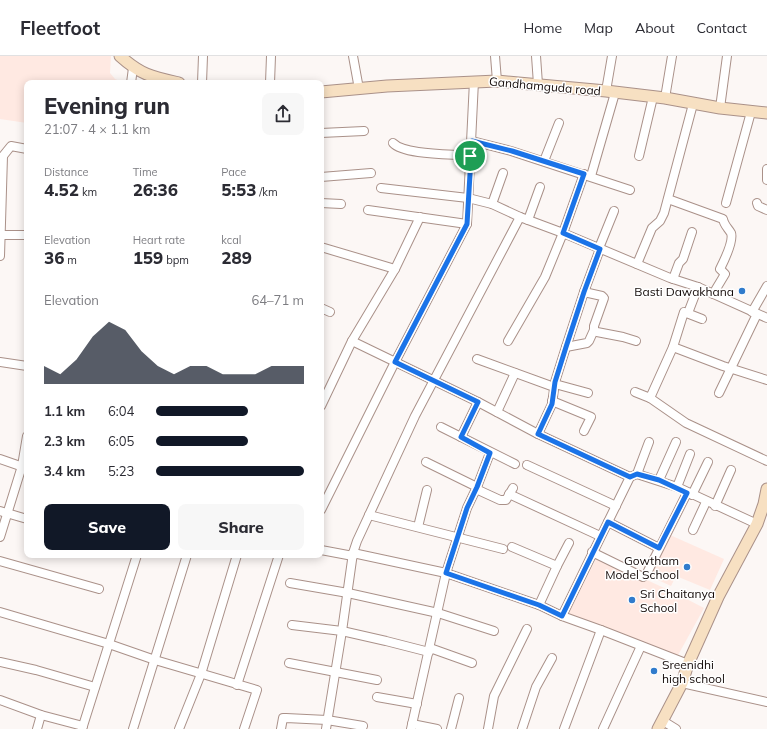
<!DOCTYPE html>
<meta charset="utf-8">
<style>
body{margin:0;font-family:Mulish,sans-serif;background:#f7f7f7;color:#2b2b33;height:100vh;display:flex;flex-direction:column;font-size:15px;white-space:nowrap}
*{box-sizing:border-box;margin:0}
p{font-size:13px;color:#7c7c81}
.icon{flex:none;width:22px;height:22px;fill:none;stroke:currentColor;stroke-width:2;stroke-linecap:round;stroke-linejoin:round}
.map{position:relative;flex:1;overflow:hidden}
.panel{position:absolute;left:24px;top:24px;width:300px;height:478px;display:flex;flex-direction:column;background:#fff;border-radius:8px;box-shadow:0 2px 10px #0003}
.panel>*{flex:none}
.pin{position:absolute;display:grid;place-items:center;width:34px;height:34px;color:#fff;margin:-17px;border:2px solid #fff;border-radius:50%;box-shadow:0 1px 4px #0007}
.round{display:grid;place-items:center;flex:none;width:42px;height:42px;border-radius:8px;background:#f7f7f7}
.headline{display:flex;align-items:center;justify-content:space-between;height:68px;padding:0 20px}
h1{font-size:22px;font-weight:800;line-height:30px}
.stats{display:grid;grid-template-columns:repeat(3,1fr);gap:6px;height:68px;padding:4px 20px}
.stats div{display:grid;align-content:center}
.stats b{font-size:17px;font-weight:800}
.stats small{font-size:11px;font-weight:400}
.stats p{font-size:11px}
.chart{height:112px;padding:8px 20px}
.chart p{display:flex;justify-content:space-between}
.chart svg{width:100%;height:72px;margin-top:4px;fill:#111827;opacity:.7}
.primary-button{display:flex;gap:8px;margin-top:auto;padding:8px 20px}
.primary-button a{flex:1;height:46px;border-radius:8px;background:#111827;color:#fff;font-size:16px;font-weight:800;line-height:46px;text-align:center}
.primary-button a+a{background:#f7f7f7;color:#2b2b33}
ul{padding:0 20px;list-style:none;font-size:13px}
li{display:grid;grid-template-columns:64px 48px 1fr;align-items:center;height:30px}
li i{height:10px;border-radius:5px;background:#111827}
header{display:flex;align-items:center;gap:24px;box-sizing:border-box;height:56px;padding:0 20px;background:#fff;border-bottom:1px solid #e1e1e2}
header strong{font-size:19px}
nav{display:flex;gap:22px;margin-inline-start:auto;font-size:14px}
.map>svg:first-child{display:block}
</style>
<header>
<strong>Fleetfoot</strong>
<nav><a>Home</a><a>Map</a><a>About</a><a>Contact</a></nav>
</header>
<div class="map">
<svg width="767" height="673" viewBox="0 0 767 673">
<rect width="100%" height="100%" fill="#fcf7f5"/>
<g fill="#ffe9e2">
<path d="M 0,0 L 111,0 L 110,17 L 115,23 L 124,27 L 27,27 L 27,67 L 0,63 Z"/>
<path d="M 670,479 L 724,503 L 710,534 L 676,520 L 671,530 L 649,520 Z"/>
<path d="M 597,501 L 675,537 L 704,552 L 677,601 L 568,559 Z"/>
</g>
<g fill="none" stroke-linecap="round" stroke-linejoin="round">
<defs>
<g id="street">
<path d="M 353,0 L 359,33"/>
<path d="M 495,0 L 497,25"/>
<path d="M 536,0 L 538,28"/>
<path d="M 131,27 L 133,12"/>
<path d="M 202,27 L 203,0"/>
<path d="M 270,27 L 271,0"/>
<path d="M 606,35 L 612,0"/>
<path d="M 665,42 L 672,0"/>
<path d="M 720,52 L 727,0"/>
<path d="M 321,77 L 364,75"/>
<path d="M 472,85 L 511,95 L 630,134"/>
<path d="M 393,87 C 404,99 453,98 470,100"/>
<path d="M 639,100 L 653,41"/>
<path d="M 544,105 L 559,67"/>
<path d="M 767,113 L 767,124"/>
<path d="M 591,120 L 615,37"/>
<path d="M 321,121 L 371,117"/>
<path d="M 381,132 L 468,142 L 492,148 L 520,161 L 563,177 L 670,222 L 698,231 L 767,262"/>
<path d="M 668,143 L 723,163 C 724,169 728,172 731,177 C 734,185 724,205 720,213 L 725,218 L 713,238"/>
<path d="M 321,147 L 341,148"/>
<path d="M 726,147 L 751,56"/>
<path d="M 757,147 L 758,150 L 767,154"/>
<path d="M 492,148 L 503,117"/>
<path d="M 368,154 L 467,168"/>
<path d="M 528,164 L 540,131"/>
<path d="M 0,179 L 27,179"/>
<path d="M 321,191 L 395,213"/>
<path d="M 599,192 L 614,155"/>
<path d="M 0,200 L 3,100 L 11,90 L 27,93"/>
<path d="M 637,208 L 652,172 L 660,165 L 664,157 L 693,48"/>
<path d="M 673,223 L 679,207 L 683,203 L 692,176"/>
<path d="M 584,236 L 602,240 L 604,242 L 594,270 L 594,274 L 597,276 L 623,281 L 636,285"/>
<path d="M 321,252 L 330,256"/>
<path d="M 752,256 L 767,230"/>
<path d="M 688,257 L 698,231"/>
<path d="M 702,263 L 684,256 L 673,291 L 650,342 L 686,367 L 767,405"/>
<path d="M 352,285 L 478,346 L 538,378 L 630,421"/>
<path d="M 508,285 L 545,221 L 563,177 L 584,118"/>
<path d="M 566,291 L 587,287 L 589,285 L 594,274"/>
<path d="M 673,291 L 723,310 L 767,324"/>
<path d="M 477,303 L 554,331"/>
<path d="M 0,306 L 27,310"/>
<path d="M 555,328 L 588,337"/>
<path d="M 635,336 L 650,342"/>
<path d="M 719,337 L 757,258"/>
<path d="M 552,345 L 591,361 L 584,375"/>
<path d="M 321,350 L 352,285 L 395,213 L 420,161"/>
<path d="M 497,356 L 515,317"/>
<path d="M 441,371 L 515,408"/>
<path d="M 538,378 L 552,348 L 555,326 L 566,291 L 584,236 L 600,193"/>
<path d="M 461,381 L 478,346"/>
<path d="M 0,403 L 26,412"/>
<path d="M 426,406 L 477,431"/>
<path d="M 527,409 L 616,450"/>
<path d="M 637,418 L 677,431 L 757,468"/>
<path d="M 659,424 L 676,386"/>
<path d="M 677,431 L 690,398"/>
<path d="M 476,433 L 500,444 L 506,444 L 513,432"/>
<path d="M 509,438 L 600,480"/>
<path d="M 692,439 L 708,406"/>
<path d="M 715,450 L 731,414"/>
<path d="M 321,454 L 395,306 L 467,168 L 474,25"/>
<path d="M 0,455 L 27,463"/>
<path d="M 369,459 L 503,493"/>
<path d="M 608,466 L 659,492"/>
<path d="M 418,471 L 427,434"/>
<path d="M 693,474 L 706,446"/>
<path d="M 0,481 L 22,410 L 27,380"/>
<path d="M 512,491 L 557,510 L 569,487"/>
<path d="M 321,494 L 353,500"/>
<path d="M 592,496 L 643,521"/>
<path d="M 353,497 L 446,517 L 539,549 L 562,560 L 601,574 L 688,608"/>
<path d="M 0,505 L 99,533"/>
<path d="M 648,515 L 687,437"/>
<path d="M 290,527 L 348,537 L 438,557 L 494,575"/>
<path d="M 539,549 L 557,510"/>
<path d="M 0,556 L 109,588 L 155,604 L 257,634 L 244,673"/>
<path d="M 562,560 L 630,421 L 637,418 L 649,386"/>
<path d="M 292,569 L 342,575 L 386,585 L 429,596"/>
<path d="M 430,592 L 472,607"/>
<path d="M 0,606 L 36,614 L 95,631"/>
<path d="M 289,607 L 377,624"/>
<path d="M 682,627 L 767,646"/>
<path d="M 237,629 L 279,499"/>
<path d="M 377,641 L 417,648"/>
<path d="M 0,644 L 41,659 L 83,670"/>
<path d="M 663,665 L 676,673"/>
<path d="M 412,668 L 437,673"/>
<path d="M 37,673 L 41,659"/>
<path d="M 82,673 L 137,499"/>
<path d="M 133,673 L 187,499"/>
<path d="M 179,673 L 201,618 L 237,499"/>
<path d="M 281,673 L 283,662 L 286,662 L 327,664 L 363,670"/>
<path d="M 326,673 L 342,575 L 353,497 L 357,485 L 415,360 L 520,161"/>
<path d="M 411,673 L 446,517 L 467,452 L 477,431 L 490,397"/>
<path d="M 451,673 L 459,642"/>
<path d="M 488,673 L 494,640 L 527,573"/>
<path d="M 522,673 L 536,631 L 552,602"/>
<path d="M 564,673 L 601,574"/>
<path d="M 603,673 L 641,590"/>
</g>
<g id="secondary">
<path d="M 120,0 C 141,19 152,21 179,27"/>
<path d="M 321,36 L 387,30 L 497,25 L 606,35 L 665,42 L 720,52 L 767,57"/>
<path d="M 658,673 L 682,627 L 688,608 L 718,541 L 757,468 L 764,448 L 767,433"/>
</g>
</defs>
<use href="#street" stroke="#aa9189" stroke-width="10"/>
<use href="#secondary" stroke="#aa9189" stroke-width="13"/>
<use href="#street" stroke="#fff" stroke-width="8"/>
<use href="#secondary" stroke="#f7e0c2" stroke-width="11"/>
</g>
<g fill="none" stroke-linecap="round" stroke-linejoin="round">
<defs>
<path id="route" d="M 472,85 L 512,95 L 584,118 L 563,177 L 600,193 L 584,236 L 566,291 L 555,326 L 552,348 L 538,378 L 630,421 L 637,418 L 659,424 L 687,437 L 659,492 L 608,466 L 562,560 L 539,549 L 446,517 L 467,452 L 477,431 L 490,397 L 461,381 L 478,346 L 395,306 L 467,168 Z"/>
</defs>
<use href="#route" stroke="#fff" stroke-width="8"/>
<use href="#route" stroke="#1a73e8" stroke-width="5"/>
</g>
<g fill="#307bcc" stroke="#fff" stroke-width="1.5">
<circle cx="742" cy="235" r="4"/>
<circle cx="687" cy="511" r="4"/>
<circle cx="632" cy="544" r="4"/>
<circle cx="654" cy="615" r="4"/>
</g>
<g text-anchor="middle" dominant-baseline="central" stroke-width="3" stroke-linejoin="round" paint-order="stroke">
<g font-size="12" fill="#130a08" stroke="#fff">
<text transform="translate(545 30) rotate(5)">Gandhamguda road</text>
</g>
<g font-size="12" fill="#130a08" stroke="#fff" text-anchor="end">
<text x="734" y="235">Basti Dawakhana</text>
<text x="679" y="504">Gowtham<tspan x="679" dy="14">Model School</tspan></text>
<text x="640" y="537" text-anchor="start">Sri Chaitanya<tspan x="640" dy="14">School</tspan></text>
<text x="662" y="608" text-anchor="start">Sreenidhi<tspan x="662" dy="14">high school</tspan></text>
</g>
</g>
</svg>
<div class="pin" style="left:470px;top:100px;background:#1e9e55"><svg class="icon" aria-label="arrive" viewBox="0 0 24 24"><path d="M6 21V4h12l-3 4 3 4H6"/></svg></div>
<section class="panel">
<div class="headline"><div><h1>Evening run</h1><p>21:07 · 4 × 1.1 km</p></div><a class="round"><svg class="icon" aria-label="share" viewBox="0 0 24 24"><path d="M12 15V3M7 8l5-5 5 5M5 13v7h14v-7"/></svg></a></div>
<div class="stats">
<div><p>Distance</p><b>4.52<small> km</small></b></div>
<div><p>Time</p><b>26:36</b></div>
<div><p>Pace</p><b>5:53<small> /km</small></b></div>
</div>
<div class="stats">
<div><p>Elevation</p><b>36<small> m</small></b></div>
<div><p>Heart rate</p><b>159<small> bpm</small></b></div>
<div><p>kcal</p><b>289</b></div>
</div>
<div class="chart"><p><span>Elevation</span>64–71 m</p>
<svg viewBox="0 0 160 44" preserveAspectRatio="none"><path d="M0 44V33L10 38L20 29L30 15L40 6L50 11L60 24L70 33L80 38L90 33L100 33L110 38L120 38L130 38L140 33L150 33L160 33V44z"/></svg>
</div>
<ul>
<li><b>1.1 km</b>6:04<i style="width:62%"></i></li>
<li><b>2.3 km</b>6:05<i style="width:62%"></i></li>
<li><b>3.4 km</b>5:23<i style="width:100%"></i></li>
</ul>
<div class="primary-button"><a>Save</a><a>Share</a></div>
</section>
</div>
